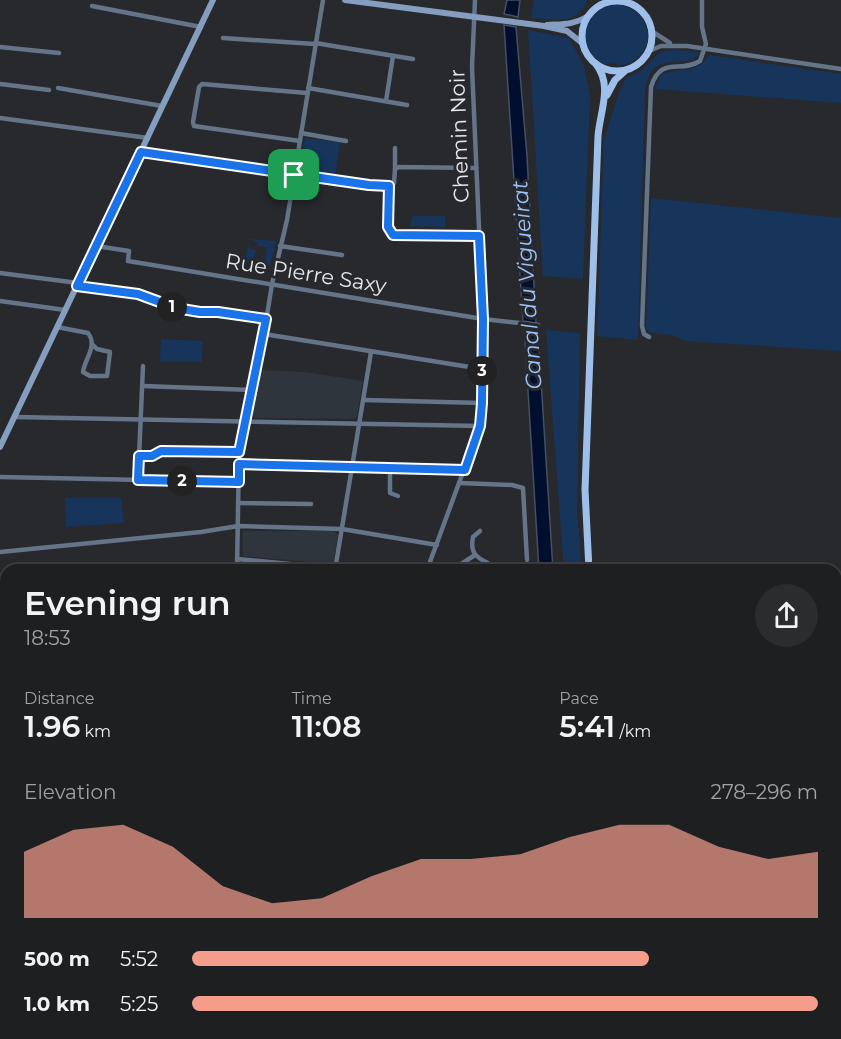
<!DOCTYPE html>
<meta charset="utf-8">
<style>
body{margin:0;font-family:Montserrat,sans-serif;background:#2a2c2e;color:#f1f3f6;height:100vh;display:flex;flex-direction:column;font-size:22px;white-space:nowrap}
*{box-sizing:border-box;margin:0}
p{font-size:20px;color:#a0a2a5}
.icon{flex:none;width:33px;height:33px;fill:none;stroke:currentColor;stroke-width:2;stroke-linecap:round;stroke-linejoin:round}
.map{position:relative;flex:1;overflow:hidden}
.details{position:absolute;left:0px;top:564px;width:842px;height:476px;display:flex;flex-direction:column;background:#1d1f21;border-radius:18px 18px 0 0;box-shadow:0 3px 9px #0003,0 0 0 2px #3b3d3f}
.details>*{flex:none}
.pin{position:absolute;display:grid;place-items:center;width:51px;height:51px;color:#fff;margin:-26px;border-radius:12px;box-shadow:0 3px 9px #0006}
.km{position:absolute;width:30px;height:30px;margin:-15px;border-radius:50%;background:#222;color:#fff;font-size:16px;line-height:30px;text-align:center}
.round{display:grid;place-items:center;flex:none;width:63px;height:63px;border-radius:32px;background:#2a2c2e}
.overview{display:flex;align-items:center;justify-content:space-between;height:102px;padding:0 24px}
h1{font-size:33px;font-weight:600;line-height:45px}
.figures{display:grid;grid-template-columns:repeat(3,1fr);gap:9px;height:102px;padding:6px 24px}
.figures div{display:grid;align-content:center}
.figures b{font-size:30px;font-weight:600}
.figures small{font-size:16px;font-weight:400}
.figures p{font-size:16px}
.chart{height:168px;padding:12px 24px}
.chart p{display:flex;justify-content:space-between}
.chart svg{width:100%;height:108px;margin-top:6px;fill:#f49d8b;opacity:.7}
ul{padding:0 24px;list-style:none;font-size:20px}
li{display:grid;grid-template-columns:96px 72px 1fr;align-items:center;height:45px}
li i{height:15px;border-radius:8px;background:#f49d8b}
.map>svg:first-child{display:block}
</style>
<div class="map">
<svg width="841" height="1039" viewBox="0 0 841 1039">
<rect width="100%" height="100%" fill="#27292c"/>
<g fill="#2f353c">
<path d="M 260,370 L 306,372 L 363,381 L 357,416 L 354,419 L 255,418 L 252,414 Z"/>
<path d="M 243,531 L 334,531 L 338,535 L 333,564 L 243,556 Z"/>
<path d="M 214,1034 L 390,1034 L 387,1039 L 213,1039 Z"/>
</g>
<g fill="#17355b">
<path d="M 534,0 L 587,0 C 578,27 553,19 531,18 Z"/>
<path d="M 617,4 C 657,11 659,60 618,66 L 616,64 L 609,63 L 606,65 C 573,48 582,9 617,4 Z"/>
<path d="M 528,30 L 569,38 L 584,66 L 590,96 L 583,279 L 543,276 Z"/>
<path d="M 674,50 L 699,52 L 693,60 C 665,65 652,56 645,90 L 638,340 L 597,336 L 604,140 L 618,95 L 626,78 L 641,71 L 660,52 Z"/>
<path d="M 709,55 L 841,74 L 841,103 L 655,89 L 661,74 C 681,68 697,74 709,55 Z"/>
<path d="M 305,138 L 340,142 L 335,178 L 298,172 Z"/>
<path d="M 651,198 L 841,218 L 841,351 L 686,341 L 671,335 L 650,333 L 646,328 Z"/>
<path d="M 412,216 L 445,216 L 445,227 L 410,226 Z"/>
<path d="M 249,239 L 276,241 L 270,265 L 233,259 L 246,256 L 248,241 L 249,248 L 256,250 L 254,258 L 265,260 L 267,247 L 258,246 L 257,242 Z"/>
<path d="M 546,330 L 580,333 L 577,510 L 582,570 L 564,570 Z"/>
<path d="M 161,339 L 203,341 L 202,362 L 160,362 Z"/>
<path d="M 65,498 L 121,498 L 124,523 L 66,527 Z"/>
<path d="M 316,1034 L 380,1034 L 377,1039 L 314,1039 Z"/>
<path d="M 708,1034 L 724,1034 L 726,1039 L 693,1039 Z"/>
<path d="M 739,1034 L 773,1034 L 775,1039 L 741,1039 Z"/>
</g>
<g fill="#000f2d" stroke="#455065" stroke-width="1.5">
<path d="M 507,0 L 520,0 L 518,17 L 504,14 Z"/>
<path d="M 504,25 L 516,27 L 527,156 L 536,323 L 523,321 Z"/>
<path d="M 524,326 L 534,327 L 538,333 L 553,570 L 539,570 Z"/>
</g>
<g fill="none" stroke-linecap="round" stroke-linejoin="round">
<g stroke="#000f2d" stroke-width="5">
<path d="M 836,797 L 841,795"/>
<path d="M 0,952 L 6,956"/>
</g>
<g stroke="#647489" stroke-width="4.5">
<path d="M 92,6 L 201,27"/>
<path d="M 653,32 L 670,43"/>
<path d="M 223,38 L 315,44"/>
<path d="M 315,43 L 413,59"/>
<path d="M 0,47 L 59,53"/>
<path d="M 649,51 L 661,46 L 687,46 L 841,69"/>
<path d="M 0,84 L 49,90"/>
<path d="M 58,88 L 162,106"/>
<path d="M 308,88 L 407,105"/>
<path d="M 386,101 L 393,56"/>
<path d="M 0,118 L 148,138"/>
<path d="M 301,133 L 346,141"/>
<path d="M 300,141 L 194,126 L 193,122 L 199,87 L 202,84 L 307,93"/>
<path d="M 395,148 L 395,169"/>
<path d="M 141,152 L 369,185 L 389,186"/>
<path d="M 389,186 L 388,227 L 393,235 L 479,236"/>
<path d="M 389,186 L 394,183 L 395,169 L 399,167 L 476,168"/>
<path d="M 96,246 L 129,251 L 128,261 L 483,319 L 538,325"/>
<path d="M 280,246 L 342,255"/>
<path d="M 0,273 L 78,283"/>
<path d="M 77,286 L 138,294 L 176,308 L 199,312 L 218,311 L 266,319"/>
<path d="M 0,301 L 65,310"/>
<path d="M 57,327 L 88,333 C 98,346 85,358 83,372 L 90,376 L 107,376 L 110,352 L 97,349 L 92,344"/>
<path d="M 264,334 L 482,369"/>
<path d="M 649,337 L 644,334 L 642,326 L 651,87 C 661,55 680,74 700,61 L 706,44 L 702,27 L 702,0"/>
<path d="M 143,386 L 252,390"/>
<path d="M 364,400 L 482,403"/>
<path d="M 15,417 L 480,426"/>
<path d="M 139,456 L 152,456 L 161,451 L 239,452"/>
<path d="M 239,464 L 465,470"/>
<path d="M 390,468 L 390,493 L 398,496"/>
<path d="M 0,477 L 239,482"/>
<path d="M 138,480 L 143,366"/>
<path d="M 460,483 L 512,485 L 523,488 L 527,560"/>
<path d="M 238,503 L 311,504"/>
<path d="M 480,531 L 473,537 C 470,552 475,557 488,563"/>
<path d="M 0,552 L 201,532 L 238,526 L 342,529 L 437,545"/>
<path d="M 237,559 L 353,570"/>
<path d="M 237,570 L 239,452 L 264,334 L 272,284 L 287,220 L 323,0"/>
<path d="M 335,570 L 371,352"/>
<path d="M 427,570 L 480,426 L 483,319 L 472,67 L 475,0"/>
<path d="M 452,570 L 475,555"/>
<path d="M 0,605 L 6,604"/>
<path d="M 0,669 L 6,668"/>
<path d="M 0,738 L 6,737"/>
<path d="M 0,781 L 6,780"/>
<path d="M 0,785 L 6,838"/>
<path d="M 836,805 L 841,803"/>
<path d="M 0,887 L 6,873"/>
<path d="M 0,893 L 6,893"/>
<path d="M 0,943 L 6,947"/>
<path d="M 0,1000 L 6,1013"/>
<path d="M 15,1034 L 18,1039"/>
<path d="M 608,1034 L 610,1039"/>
<path d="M 778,1034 L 780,1039"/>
<path d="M 47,1039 L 62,1034"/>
<path d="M 204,1039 L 204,1034"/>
<path d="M 389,1039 L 391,1034"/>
<path d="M 471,1039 L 471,1034"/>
<path d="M 505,1039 L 505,1034"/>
</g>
<g stroke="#859ec0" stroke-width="6">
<path d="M 345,0 L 544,26 L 567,31 L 582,43"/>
<path d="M 547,25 C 562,24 573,25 587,17"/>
<path d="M 0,447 L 213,0"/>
</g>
<g stroke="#9fbfeb" stroke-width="7">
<circle cx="617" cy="36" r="35"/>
<path d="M 607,95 L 615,80 L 625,71"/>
<path d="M 589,570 L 585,490 L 598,136 C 600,111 613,86 596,64"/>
<path d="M 732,1034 L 734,1039"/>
</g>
<path stroke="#c1c3c5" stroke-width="1.5" stroke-dasharray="12 6" stroke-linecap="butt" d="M 0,1029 L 4,1039"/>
</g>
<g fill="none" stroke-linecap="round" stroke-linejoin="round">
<defs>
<path id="route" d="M 141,152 L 369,185 L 389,186 L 388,227 L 393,235 L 479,236 L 483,319 L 482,403 L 480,426 L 465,470 L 239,464 L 239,482 L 138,480 L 139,456 L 152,456 L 161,451 L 239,452 L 266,319 L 218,312 L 200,312 L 176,308 L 138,294 L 77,286 Z"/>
</defs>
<use href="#route" stroke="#fff" stroke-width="12"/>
<use href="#route" stroke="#1a73e8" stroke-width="8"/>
</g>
<g text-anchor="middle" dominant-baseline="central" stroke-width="6" stroke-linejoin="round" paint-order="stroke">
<g font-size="21" fill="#e5e7e9" stroke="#27292c">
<text transform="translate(459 136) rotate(-92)">Chemin Noir</text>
<text transform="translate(306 273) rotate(9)">Rue Pierre Saxy</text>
</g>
<g font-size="22" font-style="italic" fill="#9ac3fc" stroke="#27292c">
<text transform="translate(527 285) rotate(-94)">Canal du Vigueirat</text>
</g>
</g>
</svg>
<div class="pin" style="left:294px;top:175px;background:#1e9e55"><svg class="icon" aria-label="arrive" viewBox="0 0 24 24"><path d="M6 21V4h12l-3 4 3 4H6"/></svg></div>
<b class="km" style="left:172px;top:307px">1</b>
<b class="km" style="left:182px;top:481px">2</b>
<b class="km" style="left:482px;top:371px">3</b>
<section class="details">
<div class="overview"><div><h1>Evening run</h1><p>18:53</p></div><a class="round"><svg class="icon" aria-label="share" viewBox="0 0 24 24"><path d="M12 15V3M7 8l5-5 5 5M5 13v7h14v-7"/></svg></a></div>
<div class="figures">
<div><p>Distance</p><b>1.96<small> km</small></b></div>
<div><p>Time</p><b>11:08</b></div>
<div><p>Pace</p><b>5:41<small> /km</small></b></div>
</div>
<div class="chart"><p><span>Elevation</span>278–296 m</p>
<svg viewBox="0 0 160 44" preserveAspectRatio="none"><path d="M0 44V17L10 8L20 6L30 15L40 31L50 38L60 36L70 27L80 20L90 20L100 18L110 11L120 6L130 6L140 15L150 20L160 17V44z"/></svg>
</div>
<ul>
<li><b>500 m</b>5:52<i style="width:73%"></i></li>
<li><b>1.0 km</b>5:25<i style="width:100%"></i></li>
</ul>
</section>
</div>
